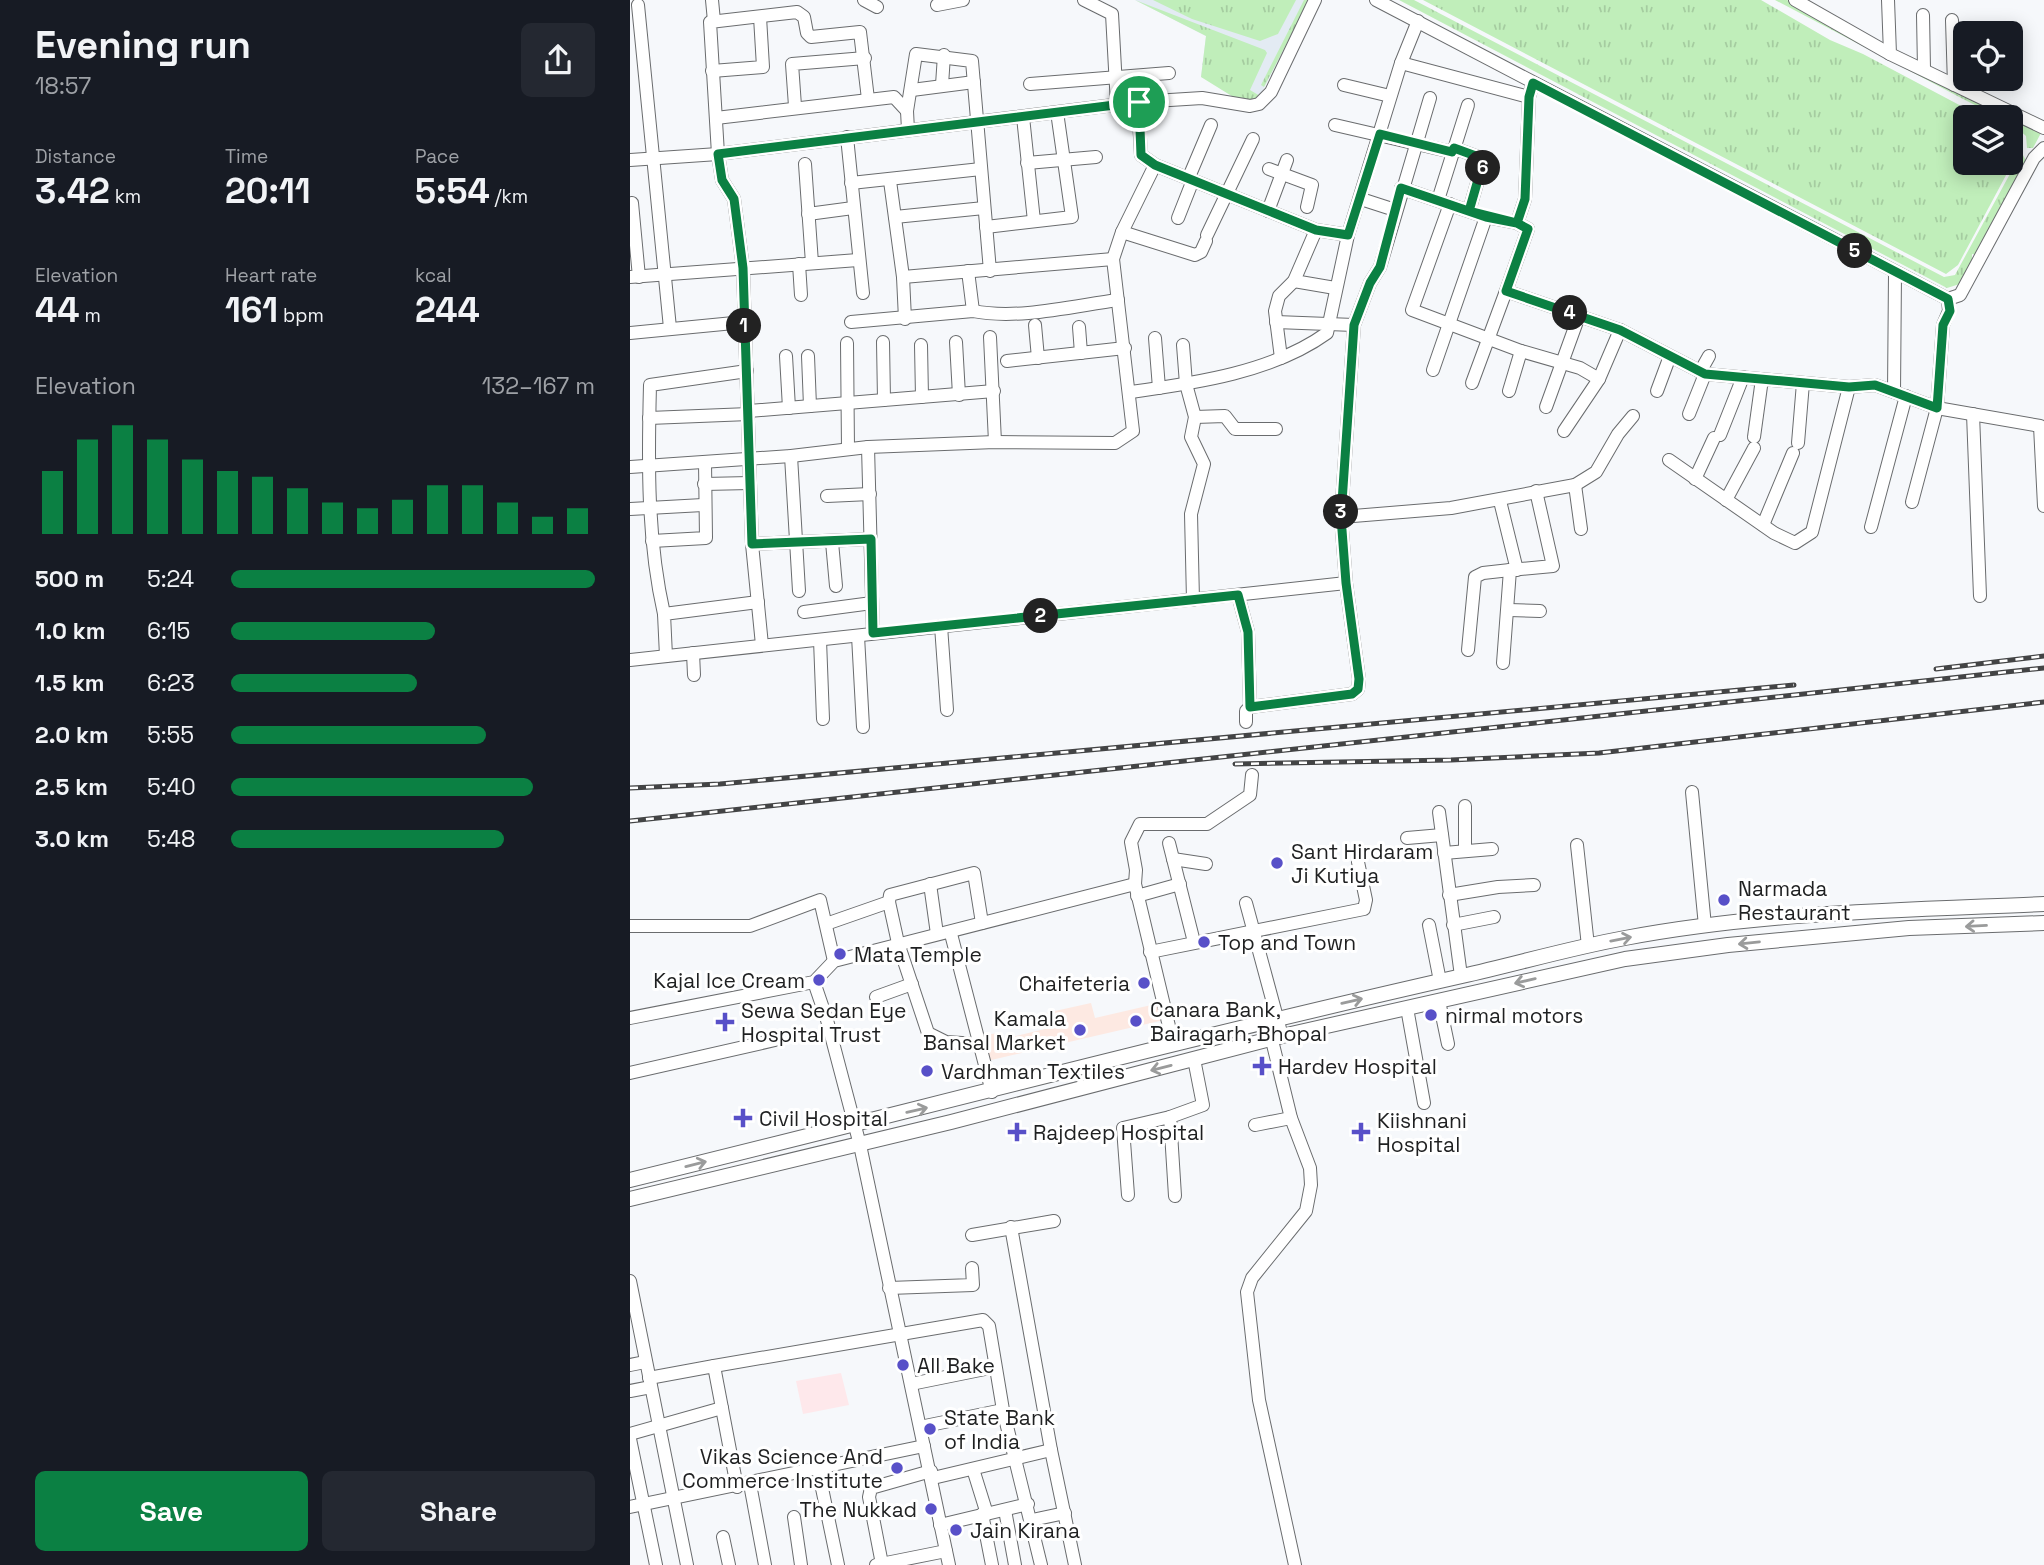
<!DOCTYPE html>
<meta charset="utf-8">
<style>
body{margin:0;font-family:"Space Grotesk",sans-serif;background:#242831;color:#f1f3f6;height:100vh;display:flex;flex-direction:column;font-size:26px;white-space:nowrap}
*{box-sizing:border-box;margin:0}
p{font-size:23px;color:#9ea1a6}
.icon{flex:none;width:38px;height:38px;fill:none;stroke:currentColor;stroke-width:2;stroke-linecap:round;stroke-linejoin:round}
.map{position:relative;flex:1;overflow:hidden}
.panel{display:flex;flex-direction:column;background:#171b24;width:630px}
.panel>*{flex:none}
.controls{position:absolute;left:1323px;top:21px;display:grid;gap:14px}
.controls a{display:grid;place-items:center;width:70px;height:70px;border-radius:10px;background:#171b24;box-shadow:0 4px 18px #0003;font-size:35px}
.pin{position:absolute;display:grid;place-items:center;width:60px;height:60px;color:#fff;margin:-30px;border:4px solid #fff;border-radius:50%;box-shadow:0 2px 7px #0007}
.km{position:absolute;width:35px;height:35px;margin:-18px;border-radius:50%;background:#222;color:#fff;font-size:19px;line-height:35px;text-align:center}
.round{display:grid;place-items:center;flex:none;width:74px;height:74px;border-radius:10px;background:#242831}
.overview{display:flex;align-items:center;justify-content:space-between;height:119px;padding:0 35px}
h1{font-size:38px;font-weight:800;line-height:52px}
.stats{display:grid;grid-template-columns:repeat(3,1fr);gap:10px;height:119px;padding:7px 35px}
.stats div{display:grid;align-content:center}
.stats b{font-size:35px;font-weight:800}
.stats small{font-size:19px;font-weight:400}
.stats p{font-size:19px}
.chart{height:196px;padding:14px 35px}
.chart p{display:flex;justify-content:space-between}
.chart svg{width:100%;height:126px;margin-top:7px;stroke:#0b8043;stroke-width:6}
.action{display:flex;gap:14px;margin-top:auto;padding:14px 35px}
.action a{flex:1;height:80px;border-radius:10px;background:#0b8043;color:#fff;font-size:28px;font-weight:800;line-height:80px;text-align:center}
.action a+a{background:#242831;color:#f1f3f6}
ul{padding:0 35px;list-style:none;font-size:23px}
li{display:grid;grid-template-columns:112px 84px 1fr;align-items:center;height:52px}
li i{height:18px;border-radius:9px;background:#0b8043}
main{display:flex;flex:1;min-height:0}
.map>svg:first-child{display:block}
</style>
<main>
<section class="panel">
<div class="overview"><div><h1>Evening run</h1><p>18:57</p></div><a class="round"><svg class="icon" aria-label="share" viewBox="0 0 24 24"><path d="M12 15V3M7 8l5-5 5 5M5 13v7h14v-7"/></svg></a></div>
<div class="stats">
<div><p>Distance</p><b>3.42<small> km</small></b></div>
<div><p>Time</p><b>20:11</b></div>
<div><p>Pace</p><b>5:54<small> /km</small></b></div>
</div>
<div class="stats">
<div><p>Elevation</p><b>44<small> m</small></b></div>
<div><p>Heart rate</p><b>161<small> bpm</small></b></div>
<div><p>kcal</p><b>244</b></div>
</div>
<div class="chart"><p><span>Elevation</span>132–167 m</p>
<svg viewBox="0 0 160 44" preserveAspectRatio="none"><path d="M5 44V22M15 44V11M25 44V6M35 44V11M45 44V18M55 44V22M65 44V24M75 44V28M85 44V33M95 44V35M105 44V32M115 44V27M125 44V27M135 44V33M145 44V38M155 44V35"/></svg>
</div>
<ul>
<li><b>500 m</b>5:24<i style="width:100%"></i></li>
<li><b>1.0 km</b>6:15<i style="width:56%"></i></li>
<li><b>1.5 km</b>6:23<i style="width:51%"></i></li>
<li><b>2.0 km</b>5:55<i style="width:70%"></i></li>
<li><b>2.5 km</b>5:40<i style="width:83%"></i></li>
<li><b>3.0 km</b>5:48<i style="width:75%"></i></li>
</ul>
<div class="action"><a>Save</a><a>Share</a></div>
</section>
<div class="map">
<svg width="1414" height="1565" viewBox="0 0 1414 1565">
<defs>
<pattern id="grass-tufts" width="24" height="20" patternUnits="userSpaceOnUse" patternTransform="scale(1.75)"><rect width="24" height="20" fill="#c0eeba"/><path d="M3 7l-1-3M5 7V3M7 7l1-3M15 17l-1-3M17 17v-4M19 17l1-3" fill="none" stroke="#a5cca0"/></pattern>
</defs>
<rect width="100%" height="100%" fill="#f6f8fb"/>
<path fill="#fde9e2" d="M 461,1003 L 465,1018 L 530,1003 L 534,1020 L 357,1061 L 351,1036 L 367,1033 L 369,1040 L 419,1028 L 416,1013 Z"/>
<path fill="#fee8eb" d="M 211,1373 L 219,1405 L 173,1414 L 166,1381 Z"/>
<path fill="#e3ebf3" d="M 505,0 L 679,0 L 630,96 L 571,77 L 576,36 Z"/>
<g fill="url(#grass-tufts)">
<path d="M 505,0 L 635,50 L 637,53 L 620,90 L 630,96 L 613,103 L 571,77 L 576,36 Z"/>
<path d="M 523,0 L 666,0 L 648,34 L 630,41 L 562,19 Z"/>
<path d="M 674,0 L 679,0 L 634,87 L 631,85 Z"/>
<path d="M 769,0 L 784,0 L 1314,277 L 1325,275 L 1388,159 L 1393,155 L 1396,161 L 1346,255 L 1342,254 L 1342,264 L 1333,283 L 1317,288 Z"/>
<path d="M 793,0 L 1131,0 L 1200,40 L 1233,54 L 1352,117 L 1335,117 L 1335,163 L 1381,163 L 1381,156 L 1382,164 L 1328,265 L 1316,274 Z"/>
<path d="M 1145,0 L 1157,0 L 1411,133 L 1403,148 L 1397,148 L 1396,136 L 1381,123 L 1381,117 L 1369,117 L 1335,100 Z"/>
</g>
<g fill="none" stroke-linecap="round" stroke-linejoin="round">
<defs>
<g id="minor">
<path d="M 82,0 L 84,21"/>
<path d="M 234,0 L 247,7"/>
<path d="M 454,0 L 482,14 L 487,105"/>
<path d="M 746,0 L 1318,299 L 1330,295 L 1404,158 L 1414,148"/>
<path d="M 1165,0 L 1260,54"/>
<path d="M 1258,0 L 1260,54 L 1414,128"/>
<path d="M 8,5 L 40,328"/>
<path d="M 307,5 L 333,0"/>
<path d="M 1293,15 L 1294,69"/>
<path d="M 1322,20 L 1324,85"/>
<path d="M 771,63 L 899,97"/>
<path d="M 82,71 L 133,67 L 130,17"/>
<path d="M 400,84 L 539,73"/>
<path d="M 312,85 L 314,55"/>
<path d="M 714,85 L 760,96"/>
<path d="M 282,90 L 344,82"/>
<path d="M 508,102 L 511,155 L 525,165 L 686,230 L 718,235"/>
<path d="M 165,106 L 162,64 L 235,58"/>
<path d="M 393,117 L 404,221"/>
<path d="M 86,118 L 264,97 L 277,111"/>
<path d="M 705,125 L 822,152"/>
<path d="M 278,130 L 277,111 L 286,54 L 342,61 L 360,271"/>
<path d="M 217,137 L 233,293"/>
<path d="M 824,148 L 854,159 L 839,211"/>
<path d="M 0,160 L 88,154 L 508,102 L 572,98 L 620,106 L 629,104 L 641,92 L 685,0"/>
<path d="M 397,163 L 466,157"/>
<path d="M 175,164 L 182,263"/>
<path d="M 639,169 L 682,185 L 677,207"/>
<path d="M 559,177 L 581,125"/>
<path d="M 260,181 L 273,277 L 275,319"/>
<path d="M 221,183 L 351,169"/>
<path d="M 771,188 L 856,217 L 887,223 L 898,229 L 876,291 L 990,330 L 1075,374 L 1219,387 L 1245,385 L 1307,408 L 1410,426 L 1414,506"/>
<path d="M 731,199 L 765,210"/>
<path d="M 808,200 L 838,105"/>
<path d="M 2,203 L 9,277"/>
<path d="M 820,204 L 782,310 L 891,351 L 950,368 L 969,379"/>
<path d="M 638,211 L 657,160"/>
<path d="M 178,214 L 223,208"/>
<path d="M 265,217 L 354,208"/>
<path d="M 548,218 L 563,180"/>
<path d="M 887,223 L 895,199 L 899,97 L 903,83"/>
<path d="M 356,227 L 442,217 L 427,112"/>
<path d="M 492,232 L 565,255 L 571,252 L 576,241"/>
<path d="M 577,235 L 623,139"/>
<path d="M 169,264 L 171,295"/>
<path d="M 338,271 L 343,311"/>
<path d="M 0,277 L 228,260"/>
<path d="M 273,277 L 483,259"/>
<path d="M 664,281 L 705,288"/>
<path d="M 221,322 L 343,311 C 388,320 443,306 488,300"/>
<path d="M 646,322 L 724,325"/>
<path d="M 405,325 L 408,358"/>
<path d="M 449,327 L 451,353"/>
<path d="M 0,333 L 114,322"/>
<path d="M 360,337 L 365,442"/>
<path d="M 525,338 L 529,388"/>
<path d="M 253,342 L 254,400"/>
<path d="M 326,342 L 329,395"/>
<path d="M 217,343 L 218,449"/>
<path d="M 291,345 L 292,397"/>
<path d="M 553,345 L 556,384 L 565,417 L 561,437 L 574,464 L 561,514 L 563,600"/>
<path d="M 156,356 L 159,408"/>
<path d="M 178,356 L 180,406"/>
<path d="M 651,358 L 645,311 L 649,296 L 664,281 L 686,230"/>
<path d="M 377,361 L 495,348"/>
<path d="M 803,370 L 856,217"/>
<path d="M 1070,372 L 1079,356"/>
<path d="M 842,383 L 876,291"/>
<path d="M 879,391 L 891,351"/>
<path d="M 1027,391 L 1040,356"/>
<path d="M 501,392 C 566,383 643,372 697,333 L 718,235 L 771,63 L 788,21"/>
<path d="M 1264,392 L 1265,273"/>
<path d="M 916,407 L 949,316"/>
<path d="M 119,411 L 364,391"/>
<path d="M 1059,414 L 1075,374"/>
<path d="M 1343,414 L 1350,596"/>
<path d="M 565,417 L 595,416 L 605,429 L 646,429"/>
<path d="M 19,418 L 119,414"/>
<path d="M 934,431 L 969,379 L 990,330"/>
<path d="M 1090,435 L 1113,377"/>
<path d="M 1124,437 L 1132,379"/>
<path d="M 1168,443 L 1173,383"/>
<path d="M 238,447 L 243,633"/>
<path d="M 161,456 L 169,591"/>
<path d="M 1039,460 L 1144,533 L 1165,543 L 1182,532 L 1219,387"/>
<path d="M 0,467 L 161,456 L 238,447 L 365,442 L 485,443 L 503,431 L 483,259 L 492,232 L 525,165"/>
<path d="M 1065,479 L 1084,438"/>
<path d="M 74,484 L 120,483"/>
<path d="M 945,485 L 951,529"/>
<path d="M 197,496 L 240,494"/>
<path d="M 1096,500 L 1124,448"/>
<path d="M 870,501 L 887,570"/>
<path d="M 1282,502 L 1307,408 L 1313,325 L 1319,311 L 1318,299"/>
<path d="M 0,509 L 73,505"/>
<path d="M 711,517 L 821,508 L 945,485 L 966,472 L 988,434 L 1003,416"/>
<path d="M 1133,525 L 1163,453"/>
<path d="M 1241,527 L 1276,396"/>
<path d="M 22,541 L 76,538 L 75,462"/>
<path d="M 202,542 L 206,586"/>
<path d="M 122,544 L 241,539"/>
<path d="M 608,595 L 618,632 L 620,707"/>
<path d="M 879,610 L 910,611"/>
<path d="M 174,612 L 242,603"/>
<path d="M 34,614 C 17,539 18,462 20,385 L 117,371"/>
<path d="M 311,626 L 317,710"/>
<path d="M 228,636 L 233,727"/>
<path d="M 190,640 L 193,719"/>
<path d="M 132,645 L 122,544 L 113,268 L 104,199 L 92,180 L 88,154 L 80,22 L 167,12 L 174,17 L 177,33 L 181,37 L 230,32 L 238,99"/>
<path d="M 838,650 L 845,577 L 853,573 L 880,570"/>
<path d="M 63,653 L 64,675"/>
<path d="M 36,656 L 34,614 L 128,602"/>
<path d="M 0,660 L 716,583"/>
<path d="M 873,663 L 880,570 L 923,566 L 906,491"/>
<path d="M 616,722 L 616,711 L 620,707 L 722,694 L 728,689 L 729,679 L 716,583 L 711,517 L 724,325 L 740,283 L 750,267 L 800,98"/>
<path d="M 1062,792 L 1075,926"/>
<path d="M 835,806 L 835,849"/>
<path d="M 809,812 L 831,976"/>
<path d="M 777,838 L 812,835"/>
<path d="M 539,843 L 564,942"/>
<path d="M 947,845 L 958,946"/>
<path d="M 814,853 L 862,849"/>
<path d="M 543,859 L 576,864"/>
<path d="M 300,884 L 307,934"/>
<path d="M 819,895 L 868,887 L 904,885"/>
<path d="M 507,896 L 550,884"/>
<path d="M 259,902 L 260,895 L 344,873 L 352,923"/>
<path d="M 616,903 L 652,1036"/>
<path d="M 196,924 L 259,902 L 268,943 L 298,1033 L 316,1042 L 348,1044"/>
<path d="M 799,925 L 810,981"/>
<path d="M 823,925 L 864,917"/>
<path d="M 0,926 L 120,926 L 190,900 L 204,961"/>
<path d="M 321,934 L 362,1092"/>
<path d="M 520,952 L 734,909 L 736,900 L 728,862"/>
<path d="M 184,982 L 197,1020 L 230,1145 L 319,1565"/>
<path d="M 246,997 L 282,984"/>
<path d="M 809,1001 L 818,1044"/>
<path d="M 777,1008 L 794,1103"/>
<path d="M 0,1018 L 184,982 L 204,961 L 505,884"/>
<path d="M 637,1020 L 661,1118 L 680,1168 L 681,1185 L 676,1211 L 622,1278 L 617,1292 L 629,1400 L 665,1565"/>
<path d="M 543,1043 L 505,884 L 506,870 L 501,842 L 510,824 L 577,824 L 620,795 L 622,775"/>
<path d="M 0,1073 L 145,1040"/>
<path d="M 540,1117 L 545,1196"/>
<path d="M 625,1125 L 661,1118"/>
<path d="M 498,1195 L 493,1128 L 540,1117 L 573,1105 L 564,1059"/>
<path d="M 381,1227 L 421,1450 L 445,1565"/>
<path d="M 342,1235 L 424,1221"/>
<path d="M 0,1281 L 57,1565"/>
<path d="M 259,1288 L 343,1285 L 342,1268"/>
<path d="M 0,1365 L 15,1362"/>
<path d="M 84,1366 L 353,1320 L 359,1326 L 373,1410 L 411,1565"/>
<path d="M 19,1378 L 84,1366 L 107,1487"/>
<path d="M 281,1384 L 365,1367"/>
<path d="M 0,1391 L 21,1387"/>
<path d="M 290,1427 L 373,1410"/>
<path d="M 0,1434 L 92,1408"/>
<path d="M 0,1439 L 26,1565"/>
<path d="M 188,1469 L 208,1565"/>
<path d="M 343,1469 L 357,1514"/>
<path d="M 303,1478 L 421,1450"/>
<path d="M 120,1484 L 135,1565"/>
<path d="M 0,1507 L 294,1446"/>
<path d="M 375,1510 L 385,1565"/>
<path d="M 352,1514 L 362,1565"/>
<path d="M 164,1517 L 171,1565"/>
<path d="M 402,1520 L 435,1513"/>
<path d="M 310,1525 L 398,1504"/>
<path d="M 93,1537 L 99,1565"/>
<path d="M 252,1564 L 239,1497 L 241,1488 L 301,1471"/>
<path d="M 246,1565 L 316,1551"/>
</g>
<g id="major">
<path d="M 0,1180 C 278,1112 553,1039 832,976 C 886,964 940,948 995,938 C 1132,912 1275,910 1414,904"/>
<path d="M 0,1199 L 321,1122 L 652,1036 L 995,959 L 1098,945 L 1279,928 L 1414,923"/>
</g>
</defs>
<use href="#minor" stroke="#6a6c6e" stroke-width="14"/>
<use href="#major" stroke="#6a6c6e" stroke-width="16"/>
<use href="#minor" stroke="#fff" stroke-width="12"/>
<use href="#major" stroke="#fff" stroke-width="14"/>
<defs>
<g id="rail">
<path d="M 1306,669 L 1414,656"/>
<path d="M 605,764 L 821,760 L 969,753 L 1414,702"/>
<path d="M 0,788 L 90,784 L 1164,685"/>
<path d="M 0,821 L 1414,668"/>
</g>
</defs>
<use href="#rail" stroke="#434445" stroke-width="5"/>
<use href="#rail" stroke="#fff" stroke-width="2.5" stroke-dasharray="8" stroke-linecap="butt"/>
</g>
<defs><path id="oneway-shaft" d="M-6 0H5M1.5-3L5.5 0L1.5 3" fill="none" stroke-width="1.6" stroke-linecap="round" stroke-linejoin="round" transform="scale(1.75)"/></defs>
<g stroke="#9a9b9b">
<use href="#oneway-shaft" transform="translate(1346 926) rotate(177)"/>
<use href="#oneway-shaft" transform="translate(991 939) rotate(-11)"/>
<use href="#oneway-shaft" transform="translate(1119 943) rotate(174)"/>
<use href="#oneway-shaft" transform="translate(895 981) rotate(167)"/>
<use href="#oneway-shaft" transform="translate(722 1001) rotate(-13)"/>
<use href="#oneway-shaft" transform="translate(531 1068) rotate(166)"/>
<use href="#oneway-shaft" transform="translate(287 1110) rotate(-13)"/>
<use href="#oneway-shaft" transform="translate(66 1164) rotate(-14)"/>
</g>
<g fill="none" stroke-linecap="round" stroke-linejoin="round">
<defs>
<path id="route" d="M 509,102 L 88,154 L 92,180 L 104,199 L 113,268 L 122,544 L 241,539 L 243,633 L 608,595 L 618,632 L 620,707 L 722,694 L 728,689 L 729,679 L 716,583 L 711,517 L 724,325 L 740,283 L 750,267 L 771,188 L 856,217 L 887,223 L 898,229 L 876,291 L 990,330 L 1075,374 L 1219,387 L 1245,385 L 1307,408 L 1313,325 L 1320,311 L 1318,299 L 903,83 L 899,97 L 895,199 L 887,223 L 839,211 L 854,159 L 824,148 L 822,152 L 750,134 L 718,235 L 686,230 L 525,165 L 511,155 L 509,102"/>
</defs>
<use href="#route" stroke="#fff" stroke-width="14"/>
<use href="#route" stroke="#0b8043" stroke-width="9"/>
</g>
<g fill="#5850c8" stroke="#fff" stroke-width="2.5">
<circle cx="647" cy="863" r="7"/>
<circle cx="1094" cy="900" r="7"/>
<circle cx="574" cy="942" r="7"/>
<circle cx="210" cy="954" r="7"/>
<circle cx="189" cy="980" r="7"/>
<circle cx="514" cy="983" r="7"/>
<circle cx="801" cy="1015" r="7"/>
<circle cx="506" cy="1021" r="7"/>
<path d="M91.5 1011.5h7v7h7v7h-7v7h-7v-7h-7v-7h7z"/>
<circle cx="450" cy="1030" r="7"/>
<path d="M628.5 1055.5h7v7h7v7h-7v7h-7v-7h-7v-7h7z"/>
<circle cx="297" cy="1071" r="7"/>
<path d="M109.5 1107.5h7v7h7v7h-7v7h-7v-7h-7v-7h7z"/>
<path d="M383.5 1121.5h7v7h7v7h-7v7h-7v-7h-7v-7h7z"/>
<path d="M727.5 1121.5h7v7h7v7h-7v7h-7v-7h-7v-7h7z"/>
<circle cx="273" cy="1365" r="7"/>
<circle cx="300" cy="1429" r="7"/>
<circle cx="267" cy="1468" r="7"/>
<circle cx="301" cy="1509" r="7"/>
<circle cx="326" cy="1530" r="7"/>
</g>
<g text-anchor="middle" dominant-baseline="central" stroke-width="6" stroke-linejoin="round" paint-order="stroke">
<g font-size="21" fill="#1f2021" stroke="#fff" text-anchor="start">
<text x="661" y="851">Sant Hirdaram<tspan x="661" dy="24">Ji Kutiya</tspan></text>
<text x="1108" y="888">Narmada<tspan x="1108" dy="24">Restaurant</tspan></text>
<text x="588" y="942">Top and Town</text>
<text x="224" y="954">Mata Temple</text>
<text x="175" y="980" text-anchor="end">Kajal Ice Cream</text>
<text x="500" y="983" text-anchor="end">Chaifeteria</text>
<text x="520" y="1009">Canara Bank,<tspan x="520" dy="24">Bairagarh, Bhopal</tspan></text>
<text x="111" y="1010">Sewa Sedan Eye<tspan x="111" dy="24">Hospital Trust</tspan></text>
<text x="815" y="1015">nirmal motors</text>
<text x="436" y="1018" text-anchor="end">Kamala<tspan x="436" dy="24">Bansal Market</tspan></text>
<text x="648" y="1066">Hardev Hospital</text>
<text x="311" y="1071">Vardhman Textiles</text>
<text x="129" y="1118">Civil Hospital</text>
<text x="747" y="1120">Kiishnani<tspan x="747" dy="24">Hospital</tspan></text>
<text x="403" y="1132">Rajdeep Hospital</text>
<text x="287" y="1365">All Bake</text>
<text x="314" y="1417">State Bank<tspan x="314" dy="24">of India</tspan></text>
<text x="253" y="1456" text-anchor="end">Vikas Science And<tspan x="253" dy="24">Commerce Institute</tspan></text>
<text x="287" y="1509" text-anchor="end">The Nukkad</text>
<text x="340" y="1530">Jain Kirana</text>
</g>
</g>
</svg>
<div class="controls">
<a><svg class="icon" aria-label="locate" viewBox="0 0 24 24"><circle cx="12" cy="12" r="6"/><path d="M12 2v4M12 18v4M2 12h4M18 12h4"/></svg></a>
<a><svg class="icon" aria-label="layers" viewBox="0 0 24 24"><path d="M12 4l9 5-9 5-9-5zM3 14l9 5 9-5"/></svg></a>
</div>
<div class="pin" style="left:509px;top:102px;background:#1e9e55"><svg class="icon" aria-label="arrive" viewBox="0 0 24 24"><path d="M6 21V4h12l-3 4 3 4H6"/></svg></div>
<b class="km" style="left:114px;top:326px">1</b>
<b class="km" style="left:411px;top:616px">2</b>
<b class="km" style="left:711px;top:512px">3</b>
<b class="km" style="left:940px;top:313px">4</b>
<b class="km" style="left:1225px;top:251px">5</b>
<b class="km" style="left:853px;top:168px">6</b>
</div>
</main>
